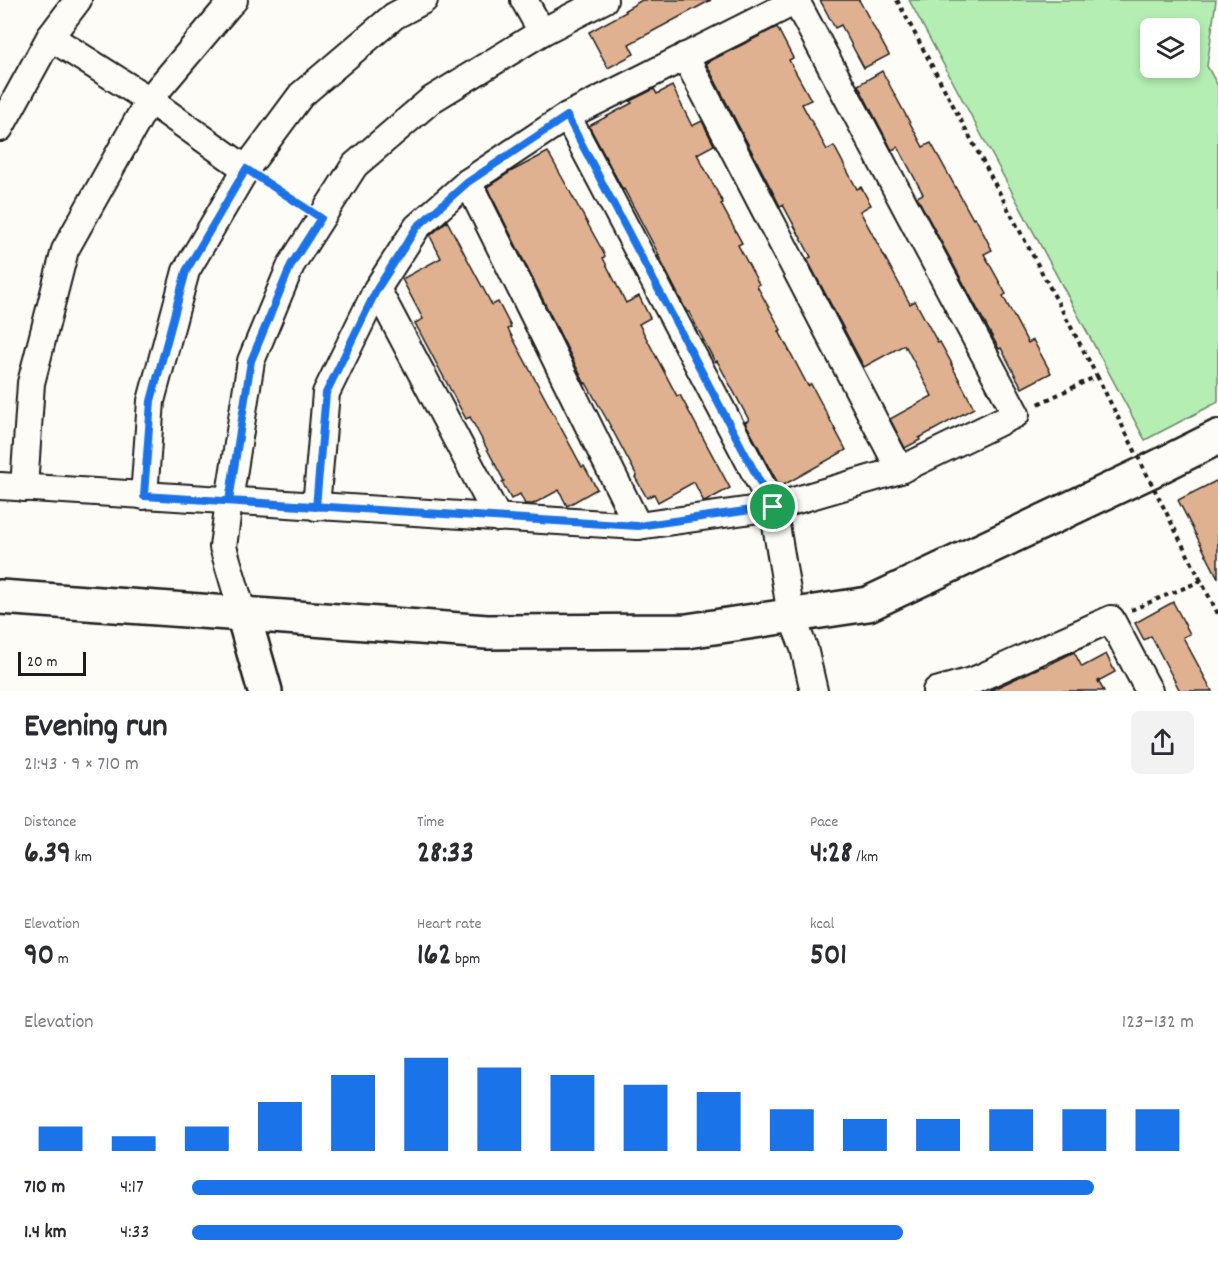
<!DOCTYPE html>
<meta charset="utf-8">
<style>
body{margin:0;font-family:Dekko,sans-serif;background:#f2f2f3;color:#2b2b33;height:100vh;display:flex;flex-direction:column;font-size:22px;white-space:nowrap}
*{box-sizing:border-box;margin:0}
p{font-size:20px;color:#7c7c81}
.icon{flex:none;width:33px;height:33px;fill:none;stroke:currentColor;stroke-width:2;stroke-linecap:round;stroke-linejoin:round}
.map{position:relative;height:691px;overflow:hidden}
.side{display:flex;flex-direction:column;background:#fff;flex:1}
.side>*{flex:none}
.buttons{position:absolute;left:1140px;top:18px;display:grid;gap:12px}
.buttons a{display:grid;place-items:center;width:60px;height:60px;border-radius:9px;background:#fff;box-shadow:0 3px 9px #0003;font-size:30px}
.scale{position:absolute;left:18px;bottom:15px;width:68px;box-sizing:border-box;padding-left:6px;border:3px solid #1c1c1c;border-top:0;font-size:16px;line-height:21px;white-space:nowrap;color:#1c1c1c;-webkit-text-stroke:4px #fdfcf7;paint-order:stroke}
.pin{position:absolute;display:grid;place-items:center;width:51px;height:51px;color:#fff;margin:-26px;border:3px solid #fff;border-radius:50%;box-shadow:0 2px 6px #0007}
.round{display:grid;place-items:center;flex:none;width:63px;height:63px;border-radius:9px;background:#f2f2f3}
.head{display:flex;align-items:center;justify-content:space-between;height:102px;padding:0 24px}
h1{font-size:33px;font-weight:700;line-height:45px}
.metrics{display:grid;grid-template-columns:repeat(3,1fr);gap:9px;height:102px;padding:6px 24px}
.metrics div{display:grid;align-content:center}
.metrics b{font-size:30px;font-weight:700}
.metrics small{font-size:16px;font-weight:400}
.metrics p{font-size:16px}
.chart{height:168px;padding:12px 24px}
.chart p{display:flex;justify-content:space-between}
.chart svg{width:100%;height:108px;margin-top:6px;stroke:#1a73e8;stroke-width:6}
ul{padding:0 24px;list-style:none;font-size:20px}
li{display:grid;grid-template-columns:96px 72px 1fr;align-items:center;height:45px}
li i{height:15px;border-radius:8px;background:#1a73e8}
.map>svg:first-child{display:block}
</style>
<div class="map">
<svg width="1218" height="691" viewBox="0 0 1218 691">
<rect width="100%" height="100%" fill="#fdfcf7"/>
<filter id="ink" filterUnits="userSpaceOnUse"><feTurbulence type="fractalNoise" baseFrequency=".0167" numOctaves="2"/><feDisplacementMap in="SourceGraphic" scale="12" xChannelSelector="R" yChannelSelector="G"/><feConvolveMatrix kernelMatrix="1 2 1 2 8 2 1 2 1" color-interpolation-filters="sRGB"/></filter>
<g filter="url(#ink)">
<path fill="#b4eeb2" stroke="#688567" stroke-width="1.5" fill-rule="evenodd" d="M 909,0 L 1216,0 L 1207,66 L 1218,86 L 1218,402 L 1145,440 ZM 1190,28 L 1190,68 L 1150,68 L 1150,28 Z"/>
<g fill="#dfb190" stroke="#1c1c1c" stroke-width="1.5">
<path d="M 642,0 L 711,0 L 629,44 L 634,54 L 608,68 L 589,32 L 626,12 L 625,10 Z"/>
<path d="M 820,0 L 859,0 L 889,55 L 864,68 L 841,25 L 835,28 Z"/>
<path d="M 777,27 L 793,58 L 789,60 L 811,100 L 802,104 L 827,150 L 834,146 L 857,189 L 861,187 L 871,205 L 860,211 L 910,304 L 915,301 L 938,343 L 940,342 L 952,364 L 951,364 L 974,408 L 919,438 L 920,440 L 905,448 L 890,419 L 932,396 L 906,347 L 905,348 L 904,345 L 864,367 L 807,259 L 811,257 L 783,205 L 780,206 L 706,63 Z"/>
<path d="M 882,71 L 923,147 L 931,143 L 973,219 L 975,217 L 992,250 L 984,254 L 1006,294 L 1003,296 L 1028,343 L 1033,340 L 1051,373 L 1022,388 L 1001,348 L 999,349 L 917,197 L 923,194 L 898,147 L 892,150 L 858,85 Z"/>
<path d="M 672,86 L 692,126 L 702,121 L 714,145 L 697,154 L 723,203 L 721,204 L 742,243 L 738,245 L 759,284 L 757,286 L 781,330 L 779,331 L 808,386 L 811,384 L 846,450 L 780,487 L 745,422 L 749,420 L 717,361 L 715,362 L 689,312 L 687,312 L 658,255 L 659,255 L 624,189 L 623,190 L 589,126 L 632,103 L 630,101 L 654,89 L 657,94 Z"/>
<path d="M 548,152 L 600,246 L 605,256 L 603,258 L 626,303 L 639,296 L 650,318 L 639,324 L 677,396 L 680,395 L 730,488 L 706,501 L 704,502 L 694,482 L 658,502 L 654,494 L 647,498 L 635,477 L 637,476 L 606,418 L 586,383 L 585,384 L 580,374 L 487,187 L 510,172 Z"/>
<path d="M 447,221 L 492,305 L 498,302 L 511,327 L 508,329 L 582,467 L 584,466 L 597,489 L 567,506 L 559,490 L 533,504 L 525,504 L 520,494 L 511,499 L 502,482 L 504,481 L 470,417 L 466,419 L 415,323 L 423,319 L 402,279 L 441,258 L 430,236 Z"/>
<path d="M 1218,480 L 1218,578 L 1178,500 Z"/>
<path d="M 1173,602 L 1190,634 L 1183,637 L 1212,691 L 1180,691 L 1151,636 L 1144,640 L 1135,623 Z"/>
<path d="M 1074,652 L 1082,667 L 1106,654 L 1115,672 L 1098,681 L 1104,691 L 989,691 L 1043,666 L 1044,667 Z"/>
</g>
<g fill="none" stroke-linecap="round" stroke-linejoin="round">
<defs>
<g id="street">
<path d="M 524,0 L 542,32"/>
<path d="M 50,37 L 149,100 L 246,169"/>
<path d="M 685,56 L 900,470"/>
<path d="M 567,116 L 773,507 L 791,615 L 804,648 L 814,691"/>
<path d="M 0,128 L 50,37 L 78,0"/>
<path d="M 468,182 L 638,526"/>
<path d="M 377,289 L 498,518"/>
<path d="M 0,486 L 638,526 L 773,507 L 900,470 L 1016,414 L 796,1 L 567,116 L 468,182 L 417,227 L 377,289 L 326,393 L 316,507"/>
<path d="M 24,488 L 31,383 L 65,250 L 149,100 L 229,5 L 234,0"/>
<path d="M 144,496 L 151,401 L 186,271 L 246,169 L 301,95 L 394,16 L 424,0"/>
<path d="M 243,614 L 223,547 L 229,501 L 251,361 L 291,265 L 355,165 L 431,100 L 542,32 L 604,0"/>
<path d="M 936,691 L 975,680 L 1111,619 L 1149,691"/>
</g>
<g id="secondary">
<path d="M 0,597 L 243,614 L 487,632 L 687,631 L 868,604 L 1152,470 L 1218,437"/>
<path d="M 243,614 L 265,691"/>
</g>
</defs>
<use href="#street" stroke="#1c1c1c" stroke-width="30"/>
<use href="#secondary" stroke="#1c1c1c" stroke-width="38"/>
<g stroke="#1c1c1c" stroke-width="4" stroke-dasharray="4.5 4.5" stroke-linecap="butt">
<path d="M 897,0 L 1097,376 L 1036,405"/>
<path d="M 264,181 L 303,206"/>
<path d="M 1131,610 L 1201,581 L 1218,614"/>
</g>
<use href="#street" stroke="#fdfcf7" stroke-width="26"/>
<use href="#secondary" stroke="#fdfcf7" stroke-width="33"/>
<path stroke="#1c1c1c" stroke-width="4" stroke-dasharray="4.5 4.5" stroke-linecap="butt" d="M 1097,376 L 1201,581"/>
</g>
</g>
<g fill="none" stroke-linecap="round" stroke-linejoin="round" filter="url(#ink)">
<defs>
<path id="route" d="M 773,507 L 638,526 L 229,501 L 251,361 L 291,265 L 321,218 L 246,169 L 186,271 L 151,401 L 144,496 L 316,507 L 326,393 L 377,289 L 417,227 L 468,182 L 567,116 L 773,507"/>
</defs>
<use href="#route" stroke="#fff" stroke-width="12"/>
<use href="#route" stroke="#1a73e8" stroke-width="8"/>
</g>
</svg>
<div class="buttons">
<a><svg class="icon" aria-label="layers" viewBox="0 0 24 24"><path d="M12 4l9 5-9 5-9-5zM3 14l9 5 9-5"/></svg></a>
</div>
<div class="scale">20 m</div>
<div class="pin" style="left:773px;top:507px;background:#1e9e55"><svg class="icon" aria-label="arrive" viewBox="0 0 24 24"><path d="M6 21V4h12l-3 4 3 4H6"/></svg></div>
</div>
<section class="side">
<div class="head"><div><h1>Evening run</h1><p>21:43 · 9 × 710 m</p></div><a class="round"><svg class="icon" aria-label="share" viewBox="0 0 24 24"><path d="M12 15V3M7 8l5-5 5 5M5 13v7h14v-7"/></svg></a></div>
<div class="metrics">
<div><p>Distance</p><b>6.39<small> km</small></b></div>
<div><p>Time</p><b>28:33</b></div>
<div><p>Pace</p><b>4:28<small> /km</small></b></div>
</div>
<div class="metrics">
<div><p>Elevation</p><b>90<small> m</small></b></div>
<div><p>Heart rate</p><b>162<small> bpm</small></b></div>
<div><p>kcal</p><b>501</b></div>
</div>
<div class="chart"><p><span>Elevation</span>123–132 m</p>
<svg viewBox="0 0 160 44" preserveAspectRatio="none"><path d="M5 44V34M15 44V38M25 44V34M35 44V24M45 44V13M55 44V6M65 44V10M75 44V13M85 44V17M95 44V20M105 44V27M115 44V31M125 44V31M135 44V27M145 44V27M155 44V27"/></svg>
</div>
<ul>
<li><b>710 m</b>4:17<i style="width:90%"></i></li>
<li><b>1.4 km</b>4:33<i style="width:71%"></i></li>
</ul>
</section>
